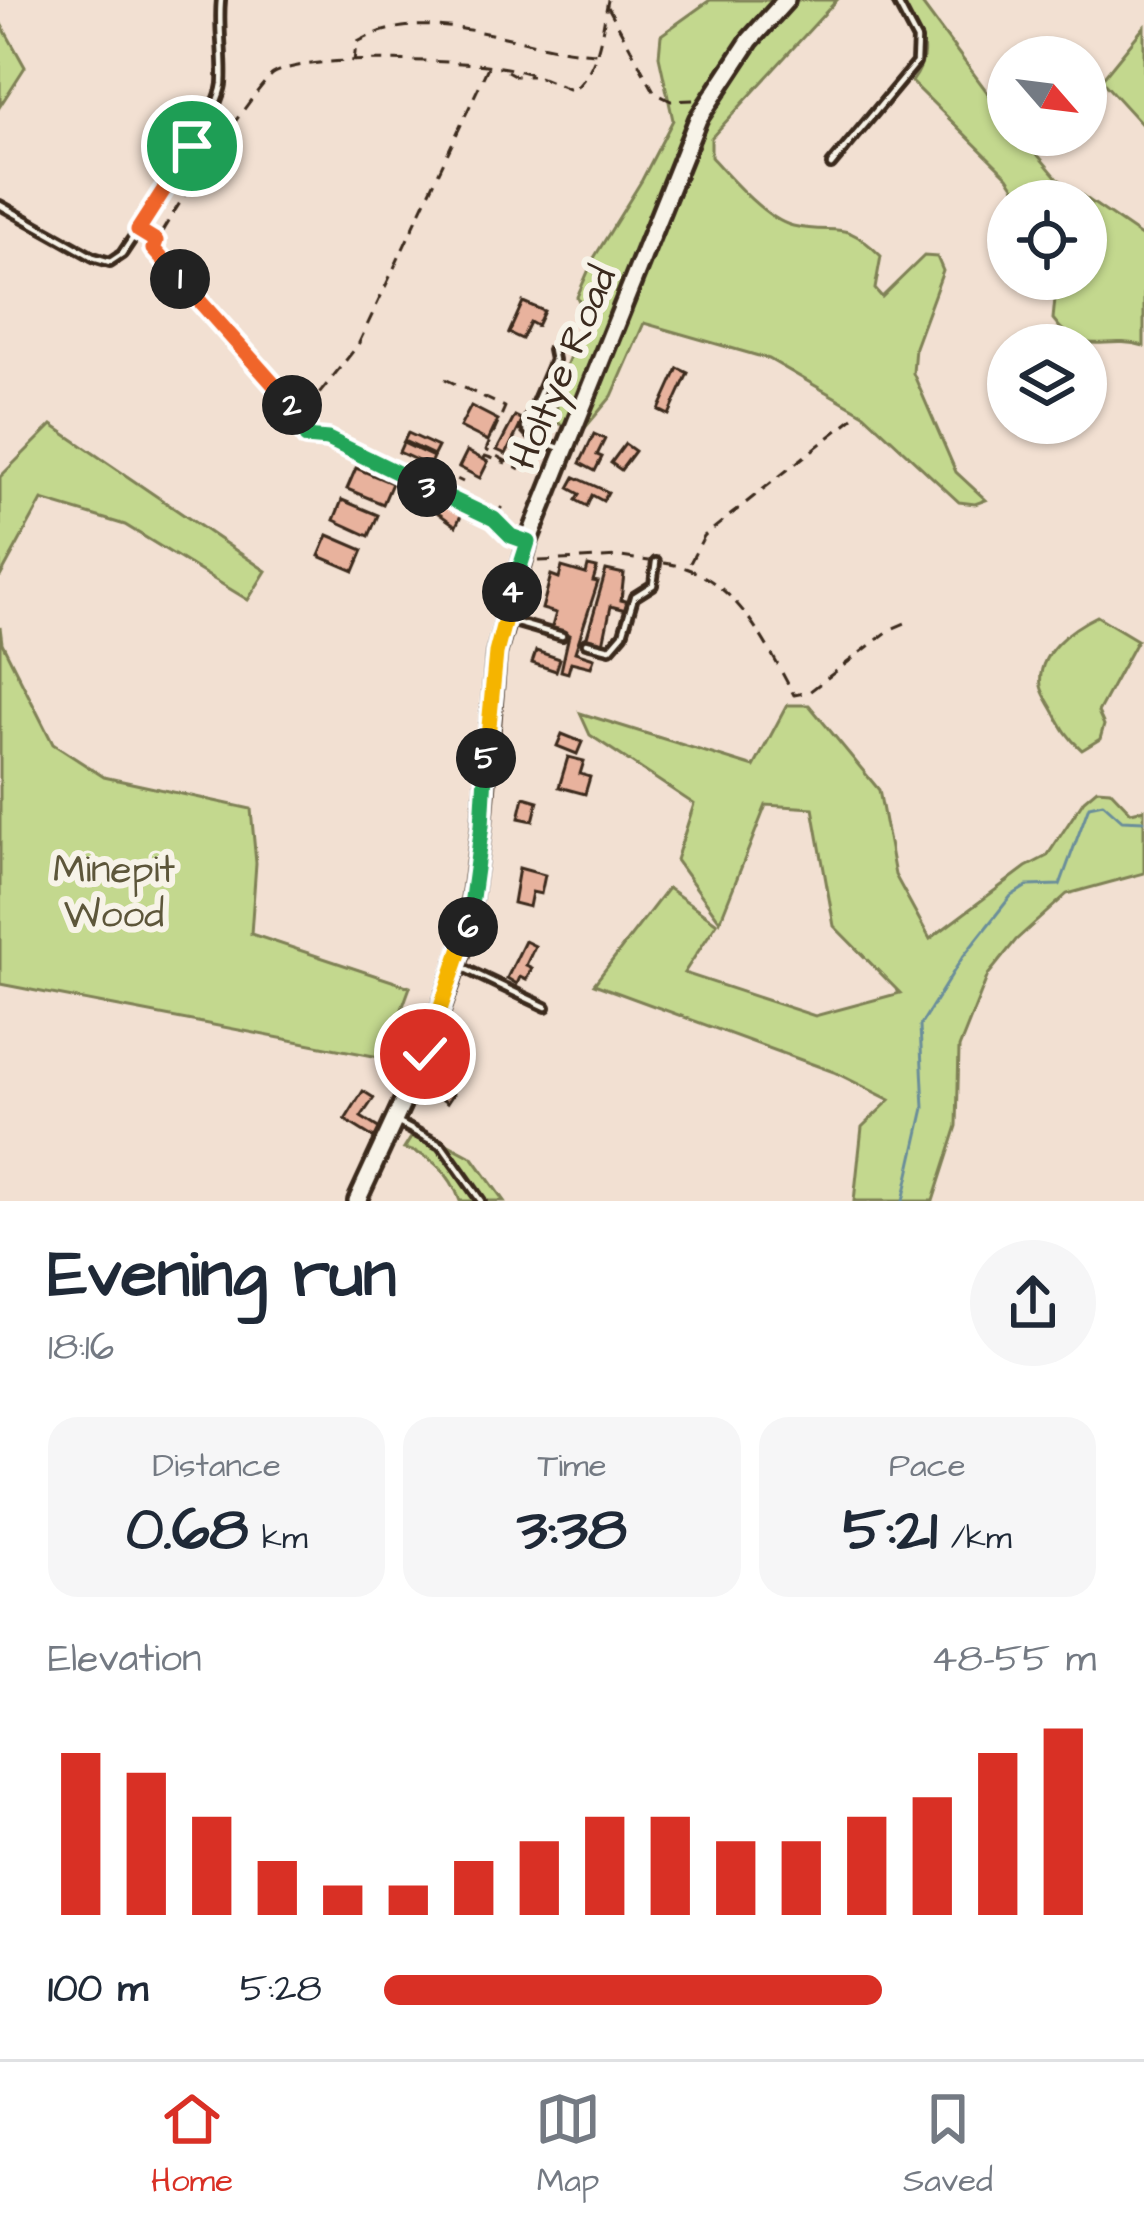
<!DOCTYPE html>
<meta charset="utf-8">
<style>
body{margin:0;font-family:"Architects Daughter",sans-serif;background:#f6f6f7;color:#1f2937;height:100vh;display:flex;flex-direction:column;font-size:45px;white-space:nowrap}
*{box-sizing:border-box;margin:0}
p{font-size:39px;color:#747a83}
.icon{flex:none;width:66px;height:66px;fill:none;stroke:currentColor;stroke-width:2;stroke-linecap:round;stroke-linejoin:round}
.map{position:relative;height:1201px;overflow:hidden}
.sheet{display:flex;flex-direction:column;background:#fff;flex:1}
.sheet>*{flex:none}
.needle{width:78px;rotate:118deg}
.controls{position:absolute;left:987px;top:36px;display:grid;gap:24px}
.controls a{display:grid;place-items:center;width:120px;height:120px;border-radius:50%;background:#fff;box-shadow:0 3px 9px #0004;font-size:60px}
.pin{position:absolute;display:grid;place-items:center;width:102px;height:102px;color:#fff;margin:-51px;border:6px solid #fff;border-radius:50%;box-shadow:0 3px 12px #0007}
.km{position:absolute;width:60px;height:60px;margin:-30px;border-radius:50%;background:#222;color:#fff;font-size:33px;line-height:60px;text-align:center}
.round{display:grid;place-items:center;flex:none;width:126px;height:126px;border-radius:63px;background:#f6f6f7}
.summary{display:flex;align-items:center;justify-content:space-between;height:204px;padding:0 48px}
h1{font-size:66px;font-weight:800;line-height:90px}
.figures{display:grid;grid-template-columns:repeat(3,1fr);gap:18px;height:204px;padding:12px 48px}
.figures div{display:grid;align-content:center;border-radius:30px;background:#f6f6f7;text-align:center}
.figures b{font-size:60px;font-weight:800}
.figures small{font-size:33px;font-weight:400}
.figures p{font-size:33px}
.chart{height:336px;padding:24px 48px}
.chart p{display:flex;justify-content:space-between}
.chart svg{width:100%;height:216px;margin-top:12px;stroke:#d93025;stroke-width:6}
ul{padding:0 48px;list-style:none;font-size:39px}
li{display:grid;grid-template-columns:192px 144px 1fr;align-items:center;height:90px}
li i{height:30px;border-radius:15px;background:#d93025}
.tab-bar{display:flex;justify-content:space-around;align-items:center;height:168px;border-top:3px solid #e0e1e3;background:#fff;font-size:33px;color:#747a83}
.tab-bar a{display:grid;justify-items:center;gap:6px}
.tab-bar .active{color:#d93025}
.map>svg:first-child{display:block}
</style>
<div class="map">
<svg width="1144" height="1201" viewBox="0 0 1144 1201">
<rect width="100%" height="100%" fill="#f2e0d2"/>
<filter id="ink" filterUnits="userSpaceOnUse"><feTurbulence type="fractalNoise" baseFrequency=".00833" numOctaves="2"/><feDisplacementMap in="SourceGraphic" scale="24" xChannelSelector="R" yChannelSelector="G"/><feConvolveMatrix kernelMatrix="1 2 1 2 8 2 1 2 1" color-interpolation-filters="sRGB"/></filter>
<g filter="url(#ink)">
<g fill="#c3d88e" stroke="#7f8156" stroke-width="3">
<path d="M 710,0 L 837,0 L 711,138 L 711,157 C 729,177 766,220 793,226 C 838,236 842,217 881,256 L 875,289 L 882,297 L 924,256 L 937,257 L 943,271 L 915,347 L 913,373 L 956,472 L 986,500 L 975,504 L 959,502 L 864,414 L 769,359 L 644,323 L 612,396 L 584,429 L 556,423 L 558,386 L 586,316 L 577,297 L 594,258 L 642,180 L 673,120 L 659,56 L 661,35 Z"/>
<path d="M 898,0 L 919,0 L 1008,120 L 1008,135 L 1021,135 L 1058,179 L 1144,238 L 1144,346 C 1102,334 1083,360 1053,319 L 1055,299 L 1064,279 L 1086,279 L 1086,201 L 1024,201 L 1008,177 L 912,82 C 937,47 917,32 898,0 Z"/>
<path d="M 0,22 L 25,67 L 0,106 Z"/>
<path d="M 1144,27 L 1144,127 L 1101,80 Z"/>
<path d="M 52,425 L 266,571 L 248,600 L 125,525 L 42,500 L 0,577 L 0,477 Z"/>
<path d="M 1097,616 L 1137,640 L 1098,712 L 1104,725 L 1100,739 L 1082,750 C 1068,738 1062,727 1054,712 C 1050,704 1043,695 1041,686 C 1036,653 1072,628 1097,616 Z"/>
<path d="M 0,627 L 2,643 L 53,744 L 104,777 L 251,809 L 256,863 L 251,934 L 410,987 L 384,1058 L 0,984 Z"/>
<path d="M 787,705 L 809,705 L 879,790 L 895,875 L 930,939 L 1026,867 L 1047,856 L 1084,800 L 1097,789 L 1110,790 L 1131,812 L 1144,809 L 1144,873 L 1067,894 L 1016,940 L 988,975 L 959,1048 L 957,1126 L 933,1201 L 854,1201 L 862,1127 L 890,1100 L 834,1072 L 594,984 L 668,888 L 717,923 L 684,973 L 815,1016 L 900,993 L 834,926 L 813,808 L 766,805 L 720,921 L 676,860 L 694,804 L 590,735 L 580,713 L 754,767 Z"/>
<path d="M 417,1128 L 473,1158 L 504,1201 L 460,1201 C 451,1175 432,1154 404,1149 Z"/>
</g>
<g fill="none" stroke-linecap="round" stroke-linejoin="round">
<path stroke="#6b8e9a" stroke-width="3" d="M 903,1201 L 924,1108 L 920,1026 L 962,958 L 1011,896 L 1027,886 L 1060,885 L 1089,806 L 1103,803 L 1122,820 L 1144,821"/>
</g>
<g fill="#e8b29d" stroke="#3b2a1e" stroke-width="3">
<path d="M 523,302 L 544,311 L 537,326 L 530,322 L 522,339 L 509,333 Z"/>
<path d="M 678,368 L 688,373 L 669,415 L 659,410 Z"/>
<path d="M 471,406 L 498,420 L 488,441 L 460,427 Z"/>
<path d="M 515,416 L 523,420 L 506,454 L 497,450 Z"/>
<path d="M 408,433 L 438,447 L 434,455 L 404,441 Z"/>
<path d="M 594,434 L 605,439 L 597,455 L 602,457 L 595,471 L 580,463 Z"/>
<path d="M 403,443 L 433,457 L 429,466 L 399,452 Z"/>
<path d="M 625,444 L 635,451 L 621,470 L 611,463 Z"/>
<path d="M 467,451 L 488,462 L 480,478 L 459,467 Z"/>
<path d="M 356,468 L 392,483 L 383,504 L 347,489 Z"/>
<path d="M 575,477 L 608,492 L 603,501 L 592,495 L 587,506 L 576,500 L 580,494 L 569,488 Z"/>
<path d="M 342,500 L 378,515 L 369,536 L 334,520 Z"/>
<path d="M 442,502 L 463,511 L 456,526 L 438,513 Z"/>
<path d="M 328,535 L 363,550 L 354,571 L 319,556 Z"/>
<path d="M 588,566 L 597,568 L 593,581 L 598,582 L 575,652 L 594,658 L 591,667 L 571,662 L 568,673 L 561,671 L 569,635 L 551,630 L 556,613 L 542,609 L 551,575 L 559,578 L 562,567 L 586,574 Z"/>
<path d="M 606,570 L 624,574 L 621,600 L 629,602 L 626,610 L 611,606 L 603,644 L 586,640 Z"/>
<path d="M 536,651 L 560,659 L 556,671 L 532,663 Z"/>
<path d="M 562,734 L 582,742 L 577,754 L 557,746 Z"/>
<path d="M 568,757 L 584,761 L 580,774 L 590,777 L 585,794 L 559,787 Z"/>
<path d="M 524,797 L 538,801 L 533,821 L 519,818 Z"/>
<path d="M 519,868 L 545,875 L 541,894 L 532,892 L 529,907 L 513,903 Z"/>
<path d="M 525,941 L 535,946 L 526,965 L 532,968 L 526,980 L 520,977 L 517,984 L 507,978 Z"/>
<path d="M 426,1072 L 438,1081 L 442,1076 L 449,1081 L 445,1087 L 453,1094 L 447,1103 L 428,1089 L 422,1097 L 413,1091 Z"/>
<path d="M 363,1091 L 374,1098 L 361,1117 L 380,1129 L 374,1138 L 345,1120 Z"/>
</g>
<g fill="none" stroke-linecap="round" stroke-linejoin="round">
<defs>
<g id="lane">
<path d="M 831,165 L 916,63 L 917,40 L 896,0"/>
<path d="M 0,205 L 93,257 L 110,262 L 122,254 C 144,220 218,119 222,84 C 224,57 218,28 221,0"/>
<path d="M 552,350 L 554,360 L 525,428 L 535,439 L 560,448"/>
<path d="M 510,621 L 562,636"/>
<path d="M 586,643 L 610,649 L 623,634 L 634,597 L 653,585 L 656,562"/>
<path d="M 459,966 L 546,1007"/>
<path d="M 395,1121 L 442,1146 L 481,1201"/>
</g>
<path id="primary" d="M 357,1201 L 425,1054 L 466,937 L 482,825 L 496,654 L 528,542 L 698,119 L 750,40 L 786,0"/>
</defs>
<use href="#lane" stroke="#3b2a1e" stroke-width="14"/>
<use href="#primary" stroke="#3b2a1e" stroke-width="24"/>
<g stroke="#3b2a1e" stroke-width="3" stroke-dasharray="12 9" stroke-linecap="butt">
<path d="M 608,7 L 655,93 L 671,101 L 695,100"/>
<path d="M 354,62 L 356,43 C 427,0 520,50 596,53"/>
<path d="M 488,67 L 358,345 L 312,403 L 306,437 L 328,439 L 479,511 L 514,537"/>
<path d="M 507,71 L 516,76 L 532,76"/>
<path d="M 445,379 L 505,407 L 486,450 L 520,469"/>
<path d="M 307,423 L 153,249 C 159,230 258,84 273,74 C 307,53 470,60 512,69 C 533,73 553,83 573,91 C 600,66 601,34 608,0"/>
<path d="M 484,459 L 485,456 L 506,463"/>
<path d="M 429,486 L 436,469 L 463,482"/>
<path d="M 495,517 L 503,505"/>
<path d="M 539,561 L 621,557 L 649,561"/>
<path d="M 664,563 C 733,572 764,640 794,695 L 809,692 L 891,629 L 905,623"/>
<path d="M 690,563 L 704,536 L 853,418"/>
</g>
<use href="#lane" stroke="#f7f3e8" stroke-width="4.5"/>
<use href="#primary" stroke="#f7f3e8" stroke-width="15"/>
</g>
</g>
<g fill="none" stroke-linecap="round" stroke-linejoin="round" filter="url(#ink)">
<defs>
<path id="split-1" d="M 180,279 L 153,249 L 156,241 L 138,230 L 192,146"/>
<path id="split-2" d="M 180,279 L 292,405"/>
<path id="split-3" d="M 292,405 L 307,423 L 306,437 L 328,439 L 427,487"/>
<path id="split-4" d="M 427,487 L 494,519 L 511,536 L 528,542 L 512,592"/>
<path id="split-5" d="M 486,758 L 496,653 L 512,592"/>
<path id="split-6" d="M 468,927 L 482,825 L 486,758"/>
<path id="split-7" d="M 425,1054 L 468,927"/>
</defs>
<use href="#split-1" stroke="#fff" stroke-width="24"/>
<use href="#split-2" stroke="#fff" stroke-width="24"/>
<use href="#split-3" stroke="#fff" stroke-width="24"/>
<use href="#split-4" stroke="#fff" stroke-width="24"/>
<use href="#split-5" stroke="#fff" stroke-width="24"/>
<use href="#split-6" stroke="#fff" stroke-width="24"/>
<use href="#split-7" stroke="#fff" stroke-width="24"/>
<use href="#split-1" stroke="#f0652b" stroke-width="15"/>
<use href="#split-2" stroke="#f0652b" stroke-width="15"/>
<use href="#split-3" stroke="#22a559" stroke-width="15"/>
<use href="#split-4" stroke="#22a559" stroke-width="15"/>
<use href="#split-5" stroke="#f5b400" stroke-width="15"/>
<use href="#split-6" stroke="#22a559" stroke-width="15"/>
<use href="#split-7" stroke="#f5b400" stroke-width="15"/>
</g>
<g text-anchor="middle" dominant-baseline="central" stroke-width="12" stroke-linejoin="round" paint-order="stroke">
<g font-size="39" fill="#3b2a1e" stroke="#f7f3e8">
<text transform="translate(564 368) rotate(-67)">Holtye Road</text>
</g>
<g font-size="39" fill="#5d563a" stroke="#f7f3e8">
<text x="114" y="871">Minepit<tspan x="114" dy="45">Wood</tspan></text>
</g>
</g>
</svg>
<div class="controls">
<a><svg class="needle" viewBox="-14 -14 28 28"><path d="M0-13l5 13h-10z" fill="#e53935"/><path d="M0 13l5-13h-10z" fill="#747a83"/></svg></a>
<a><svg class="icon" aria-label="locate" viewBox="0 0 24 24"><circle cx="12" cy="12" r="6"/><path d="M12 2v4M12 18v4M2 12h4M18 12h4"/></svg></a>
<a><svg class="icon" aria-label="layers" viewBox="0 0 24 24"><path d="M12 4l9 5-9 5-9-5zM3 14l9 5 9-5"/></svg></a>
</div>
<div class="pin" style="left:192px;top:146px;background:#1e9e55"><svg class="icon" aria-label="arrive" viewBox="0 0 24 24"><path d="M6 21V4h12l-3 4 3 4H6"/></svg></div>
<div class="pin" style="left:425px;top:1054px;background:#d93025"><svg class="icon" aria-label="check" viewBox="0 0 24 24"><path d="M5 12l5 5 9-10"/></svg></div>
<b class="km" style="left:180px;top:279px">1</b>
<b class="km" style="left:292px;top:405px">2</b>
<b class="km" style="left:427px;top:487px">3</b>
<b class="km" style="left:512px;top:592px">4</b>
<b class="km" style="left:486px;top:758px">5</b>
<b class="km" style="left:468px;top:927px">6</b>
</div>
<section class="sheet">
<div class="summary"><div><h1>Evening run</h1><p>18:16</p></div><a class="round"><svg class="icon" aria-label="share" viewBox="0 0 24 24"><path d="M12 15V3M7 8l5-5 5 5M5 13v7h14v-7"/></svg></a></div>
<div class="figures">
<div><p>Distance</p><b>0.68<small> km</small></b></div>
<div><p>Time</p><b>3:38</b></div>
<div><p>Pace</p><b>5:21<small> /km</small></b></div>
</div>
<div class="chart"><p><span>Elevation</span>48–55 m</p>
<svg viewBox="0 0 160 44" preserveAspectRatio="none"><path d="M5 44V11M15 44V15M25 44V24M35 44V33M45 44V38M55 44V38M65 44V33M75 44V29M85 44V24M95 44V24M105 44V29M115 44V29M125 44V24M135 44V20M145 44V11M155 44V6"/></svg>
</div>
<ul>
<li><b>100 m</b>5:28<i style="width:70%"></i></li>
</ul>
</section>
<nav class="tab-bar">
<a class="active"><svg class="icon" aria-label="home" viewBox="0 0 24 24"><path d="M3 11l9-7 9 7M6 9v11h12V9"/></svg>Home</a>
<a><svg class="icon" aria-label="map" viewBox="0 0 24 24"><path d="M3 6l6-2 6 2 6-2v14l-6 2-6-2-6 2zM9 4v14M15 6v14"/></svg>Map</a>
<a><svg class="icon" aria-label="saved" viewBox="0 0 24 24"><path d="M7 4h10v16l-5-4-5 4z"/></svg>Saved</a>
</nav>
